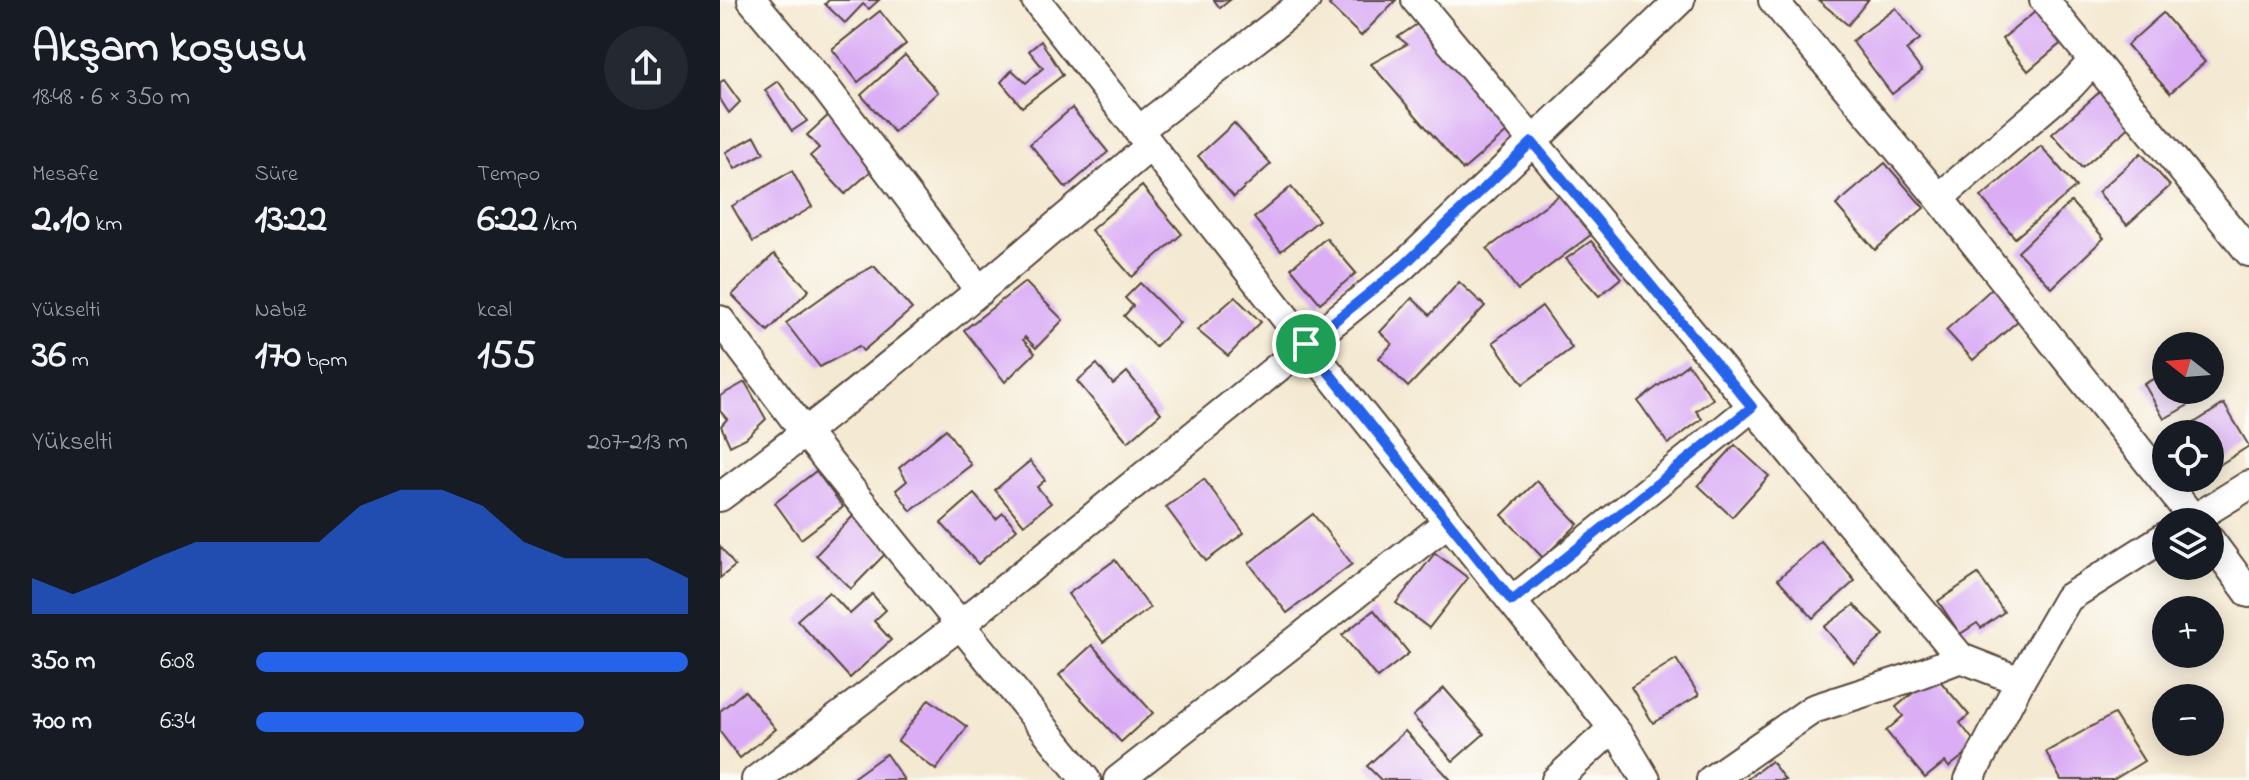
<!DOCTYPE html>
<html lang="tr">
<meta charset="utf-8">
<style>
body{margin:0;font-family:"Indie Flower",sans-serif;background:#242831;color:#f1f3f6;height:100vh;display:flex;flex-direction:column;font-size:30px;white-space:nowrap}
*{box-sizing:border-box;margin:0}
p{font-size:26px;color:#9ea1a6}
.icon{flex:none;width:44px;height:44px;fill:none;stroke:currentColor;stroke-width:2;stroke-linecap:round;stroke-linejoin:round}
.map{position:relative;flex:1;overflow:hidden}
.side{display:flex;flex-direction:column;background:#171b24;width:720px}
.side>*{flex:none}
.needle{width:52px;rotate:287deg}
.tools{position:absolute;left:1432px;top:332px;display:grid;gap:16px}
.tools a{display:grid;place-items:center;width:72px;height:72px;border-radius:50%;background:#171b24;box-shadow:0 4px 20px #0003;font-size:40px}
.pin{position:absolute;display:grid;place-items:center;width:68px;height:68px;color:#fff;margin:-34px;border:4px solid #fff;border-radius:50%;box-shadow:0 2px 8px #0007}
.round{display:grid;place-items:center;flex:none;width:84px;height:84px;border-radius:42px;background:#242831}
.headline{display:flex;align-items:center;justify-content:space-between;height:136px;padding:0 32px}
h1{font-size:44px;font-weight:700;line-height:60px}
.stats{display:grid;grid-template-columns:repeat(3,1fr);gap:12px;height:136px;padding:8px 32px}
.stats div{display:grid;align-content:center}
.stats b{font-size:40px;font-weight:700}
.stats small{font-size:22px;font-weight:400}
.stats p{font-size:22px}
.chart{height:224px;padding:16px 32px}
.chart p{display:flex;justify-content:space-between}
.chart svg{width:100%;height:144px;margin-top:8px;fill:#2563eb;opacity:.7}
ul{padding:0 32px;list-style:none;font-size:26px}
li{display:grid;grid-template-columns:128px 96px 1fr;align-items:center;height:60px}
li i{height:20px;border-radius:10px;background:#2563eb}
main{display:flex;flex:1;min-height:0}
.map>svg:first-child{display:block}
</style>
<main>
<section class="side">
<div class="headline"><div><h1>Akşam koşusu</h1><p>18:48 · 6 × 350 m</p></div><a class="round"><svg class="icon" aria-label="share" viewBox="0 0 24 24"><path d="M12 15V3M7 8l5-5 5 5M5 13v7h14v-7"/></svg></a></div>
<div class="stats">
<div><p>Mesafe</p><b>2.10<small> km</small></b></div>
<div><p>Süre</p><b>13:22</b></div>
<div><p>Tempo</p><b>6:22<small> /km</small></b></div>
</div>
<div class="stats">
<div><p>Yükselti</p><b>36<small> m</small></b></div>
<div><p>Nabız</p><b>170<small> bpm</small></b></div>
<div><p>kcal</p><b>155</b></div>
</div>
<div class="chart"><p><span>Yükselti</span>207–213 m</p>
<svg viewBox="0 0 160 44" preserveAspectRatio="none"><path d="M0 44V33L10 38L20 33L30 27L40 22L50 22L60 22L70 22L80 11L90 6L100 6L110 11L120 22L130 27L140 27L150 27L160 33V44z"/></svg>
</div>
<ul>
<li><b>350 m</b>6:08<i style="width:100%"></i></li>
<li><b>700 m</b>6:34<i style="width:76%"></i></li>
</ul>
</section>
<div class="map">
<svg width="1529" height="780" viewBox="0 0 1529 780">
<rect width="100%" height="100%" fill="#fdfcf7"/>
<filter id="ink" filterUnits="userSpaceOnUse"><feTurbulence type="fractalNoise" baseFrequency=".0125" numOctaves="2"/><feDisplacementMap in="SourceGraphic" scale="16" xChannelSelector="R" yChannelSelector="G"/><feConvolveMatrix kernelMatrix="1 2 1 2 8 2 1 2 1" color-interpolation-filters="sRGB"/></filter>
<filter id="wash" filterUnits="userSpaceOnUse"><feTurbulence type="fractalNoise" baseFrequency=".006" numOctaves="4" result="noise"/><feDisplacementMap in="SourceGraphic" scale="32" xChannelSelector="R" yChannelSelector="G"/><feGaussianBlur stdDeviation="1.8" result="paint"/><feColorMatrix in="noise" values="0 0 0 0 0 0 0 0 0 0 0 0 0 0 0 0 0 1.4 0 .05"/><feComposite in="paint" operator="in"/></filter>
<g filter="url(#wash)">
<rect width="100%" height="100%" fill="#f4e9d2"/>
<g id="blocks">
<g fill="#daadf5">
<path d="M 109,0 L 159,0 L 149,9 L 143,4 L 125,23 L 105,4 Z"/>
<path d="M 494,0 L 510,0 L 500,8 Z"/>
<path d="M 614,0 L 676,0 L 641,36 L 609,5 Z"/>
<path d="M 1098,0 L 1148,0 L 1128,25 Z"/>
<path d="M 1321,7 L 1346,39 L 1308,71 L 1282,39 Z"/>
<path d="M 1176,8 L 1200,39 L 1186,50 L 1202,71 L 1172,94 L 1132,41 Z"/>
<path d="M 160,11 L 186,44 L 138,82 L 112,49 Z"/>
<path d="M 1443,13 L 1485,62 L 1450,93 L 1407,45 Z"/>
<path d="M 706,18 L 788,131 L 743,170 L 651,64 L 687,44 L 678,37 Z"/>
<path d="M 321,41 L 343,75 L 302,107 L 281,82 L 292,70 L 306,83 L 323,68 L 309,51 Z"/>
<path d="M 185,55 L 218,92 L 174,132 L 141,95 Z"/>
<path d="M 4,80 L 20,102 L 9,113 L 0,99 L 0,82 Z"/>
<path d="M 58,81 L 87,121 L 72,131 L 45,90 Z"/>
<path d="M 1382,90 L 1412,125 L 1362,168 L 1332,134 Z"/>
<path d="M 352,108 L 388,152 L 346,188 L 310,144 Z"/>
<path d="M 112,112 L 159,164 L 125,194 L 90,156 L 99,148 L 87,135 Z"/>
<path d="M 514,123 L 551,164 L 514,197 L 478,156 Z"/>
<path d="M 35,136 L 44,153 L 15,169 L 6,152 Z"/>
<path d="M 1321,146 L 1356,187 L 1295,238 L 1261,197 Z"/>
<path d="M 1421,153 L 1450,186 L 1407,225 L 1378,192 Z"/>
<path d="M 1165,163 L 1204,208 L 1155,250 L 1116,205 Z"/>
<path d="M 72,171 L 92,207 L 33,242 L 12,206 Z"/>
<path d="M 422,186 L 462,234 L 412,277 L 371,230 Z"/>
<path d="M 571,187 L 599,220 L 561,251 L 534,218 Z"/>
<path d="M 842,193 L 872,234 L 798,290 L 767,249 Z"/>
<path d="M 1351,202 L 1384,238 L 1332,288 L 1298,252 Z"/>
<path d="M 606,238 L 636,273 L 600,303 L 571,268 Z"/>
<path d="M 871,241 L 901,278 L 879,296 L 846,259 Z"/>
<path d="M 54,254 L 89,290 L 48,331 L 12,295 Z"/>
<path d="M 154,266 L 192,309 L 143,351 L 139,346 L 100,367 L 66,323 L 125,281 Z"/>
<path d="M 305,282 L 343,320 L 316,348 L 305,337 L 303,340 L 315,353 L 285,382 L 244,330 Z"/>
<path d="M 739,282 L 765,306 L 688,387 L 659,358 L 672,344 L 660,332 L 692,298 L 710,315 Z"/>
<path d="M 1279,282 L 1300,319 L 1253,360 L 1226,330 Z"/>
<path d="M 420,283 L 460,323 L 435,347 L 404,316 L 413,306 L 405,298 Z"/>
<path d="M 515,297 L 541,322 L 508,356 L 477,330 Z"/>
<path d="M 822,306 L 852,348 L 803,384 L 773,342 Z"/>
<path d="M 377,364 L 393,384 L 407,372 L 441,413 L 408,442 L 357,381 Z"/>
<path d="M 968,364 L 993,399 L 976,411 L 982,419 L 948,444 L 918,401 Z"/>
<path d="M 1446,372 L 1446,390 L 1489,390 L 1491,392 L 1444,419 L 1424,384 Z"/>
<path d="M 25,382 L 46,419 L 26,438 L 10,446 L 1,426 L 7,419 L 0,411 L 0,396 Z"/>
<path d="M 1504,404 L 1529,446 L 1490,471 L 1490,434 L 1465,434 L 1463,430 Z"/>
<path d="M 226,429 L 251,465 L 191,511 L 176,490 L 187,481 L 179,468 Z"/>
<path d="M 1015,445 L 1049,476 L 1012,517 L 978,485 Z"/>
<path d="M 310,461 L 325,480 L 317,487 L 331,503 L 304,525 L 275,490 Z"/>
<path d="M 96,471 L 123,507 L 81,539 L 55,503 Z"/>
<path d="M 484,479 L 524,533 L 486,561 L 446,507 Z"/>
<path d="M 817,481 L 858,524 L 823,558 L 782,515 Z"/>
<path d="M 254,494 L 276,519 L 283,513 L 297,529 L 258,564 L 221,523 Z"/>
<path d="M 593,514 L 632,564 L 567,613 L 529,563 Z"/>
<path d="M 134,515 L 169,550 L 131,589 L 96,555 Z"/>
<path d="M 1101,541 L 1135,581 L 1093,618 L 1058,579 Z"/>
<path d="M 0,546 L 15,566 L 0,578 Z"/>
<path d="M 715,553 L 748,578 L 709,628 L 676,603 Z"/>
<path d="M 395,560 L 430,608 L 383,642 L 348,594 Z"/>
<path d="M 1258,574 L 1284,612 L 1261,628 L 1257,623 L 1240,634 L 1218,601 Z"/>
<path d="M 109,592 L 130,614 L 152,594 L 166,610 L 154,621 L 171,640 L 130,678 L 77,620 Z"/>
<path d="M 1134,605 L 1164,635 L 1134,663 L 1104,627 Z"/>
<path d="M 654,610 L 689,653 L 657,678 L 622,635 Z"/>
<path d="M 372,645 L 433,713 L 401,742 L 339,675 Z"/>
<path d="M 956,659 L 979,695 L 933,723 L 911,687 Z"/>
<path d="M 1215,675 L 1249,715 L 1240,723 L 1257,745 L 1229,767 L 1225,762 L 1205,778 L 1166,731 L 1183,716 L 1176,707 Z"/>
<path d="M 724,688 L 764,734 L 733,761 L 693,716 Z"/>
<path d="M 25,691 L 56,729 L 20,758 L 0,732 L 0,711 Z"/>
<path d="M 209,699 L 247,727 L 216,770 L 178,741 Z"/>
<path d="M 1394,714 L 1424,761 L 1393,780 L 1341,780 L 1326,752 Z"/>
<path d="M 685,731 L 731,780 L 661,780 L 647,766 Z"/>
<path d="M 166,754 L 184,780 L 130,780 Z"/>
<path d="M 1051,761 L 1065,780 L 1026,780 Z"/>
</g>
</g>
</g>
<g filter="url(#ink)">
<use href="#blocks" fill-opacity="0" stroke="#574739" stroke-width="2"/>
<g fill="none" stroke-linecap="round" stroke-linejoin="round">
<defs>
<g id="street">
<path d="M 32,0 L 105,87 L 260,291"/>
<path d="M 316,0 L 586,344 L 901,738 L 926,780"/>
<path d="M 696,0 L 1241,658 L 1300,681"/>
<path d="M 1053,0 L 1219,198 L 1476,522"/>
<path d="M 1324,0 L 1529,252"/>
<path d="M 418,131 L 586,0"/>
<path d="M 1219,198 L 1351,85 L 1373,61"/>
<path d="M 0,320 L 86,434 L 366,780"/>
<path d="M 0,497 C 149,387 289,266 430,146"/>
<path d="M 1469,522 L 1529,485"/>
<path d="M 1490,540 L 1529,593"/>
<path d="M 792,601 L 1032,407"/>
<path d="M 36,780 L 240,625 L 683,266 L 960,0"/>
<path d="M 398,780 L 728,522"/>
<path d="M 836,780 L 893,728"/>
<path d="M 991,780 L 1093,709 L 1186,679 L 1241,658"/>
<path d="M 1249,780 L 1300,681 L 1348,598 L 1446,536"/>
</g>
</defs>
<use href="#street" stroke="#574739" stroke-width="32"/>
<use href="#street" stroke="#fff" stroke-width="28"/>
</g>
</g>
<g fill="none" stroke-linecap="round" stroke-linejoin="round" filter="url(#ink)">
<defs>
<path id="route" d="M 812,142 L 1032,407 L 792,601 L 586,344 L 683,266 Z"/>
</defs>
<use href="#route" stroke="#fff" stroke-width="16"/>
<use href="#route" stroke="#2563eb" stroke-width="10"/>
</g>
</svg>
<div class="tools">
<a><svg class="needle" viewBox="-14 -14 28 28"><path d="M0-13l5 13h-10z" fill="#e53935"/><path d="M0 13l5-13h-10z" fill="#9ea1a6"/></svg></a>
<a><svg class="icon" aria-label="locate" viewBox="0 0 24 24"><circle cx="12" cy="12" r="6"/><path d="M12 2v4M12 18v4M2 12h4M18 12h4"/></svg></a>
<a><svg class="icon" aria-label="layers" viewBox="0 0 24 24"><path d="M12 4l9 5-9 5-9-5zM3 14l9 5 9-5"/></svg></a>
<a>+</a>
<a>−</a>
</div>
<div class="pin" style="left:586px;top:344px;background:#1e9e55"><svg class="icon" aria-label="arrive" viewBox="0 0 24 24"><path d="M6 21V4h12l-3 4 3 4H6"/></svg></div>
</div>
</main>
